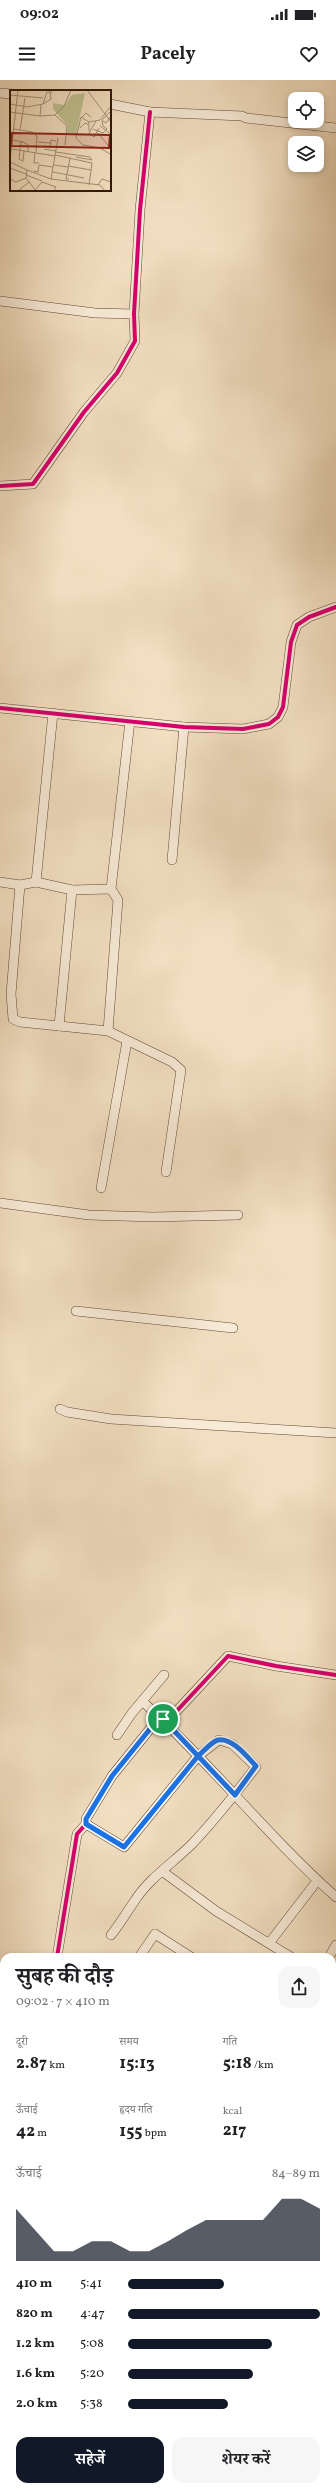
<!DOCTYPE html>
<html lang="hi">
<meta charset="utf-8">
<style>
body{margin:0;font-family:Vollkorn,"Noto Serif Devanagari",serif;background:#f6f6f6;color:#202124;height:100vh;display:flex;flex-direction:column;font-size:15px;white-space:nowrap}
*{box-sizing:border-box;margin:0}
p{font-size:13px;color:#757577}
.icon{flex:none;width:22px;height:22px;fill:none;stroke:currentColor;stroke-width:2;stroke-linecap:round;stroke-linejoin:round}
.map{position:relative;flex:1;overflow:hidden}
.panel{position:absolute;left:0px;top:1873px;width:336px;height:538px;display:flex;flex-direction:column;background:#fff;border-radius:12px 12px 0 0;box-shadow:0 2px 6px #0003}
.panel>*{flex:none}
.fabs{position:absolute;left:288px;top:12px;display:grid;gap:8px}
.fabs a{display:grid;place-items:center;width:36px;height:36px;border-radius:8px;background:#fff;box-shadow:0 2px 6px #0003;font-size:20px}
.pin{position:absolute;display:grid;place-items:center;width:34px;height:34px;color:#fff;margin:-17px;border:2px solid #fff;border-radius:50%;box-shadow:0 1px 4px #0007}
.round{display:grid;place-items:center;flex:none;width:42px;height:42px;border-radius:12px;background:#f6f6f6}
.overview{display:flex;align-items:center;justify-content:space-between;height:68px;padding:0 16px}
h1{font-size:22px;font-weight:700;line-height:30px}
.figures{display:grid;grid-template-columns:repeat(3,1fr);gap:6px;height:68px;padding:4px 16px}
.figures div{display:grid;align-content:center}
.figures b{font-size:17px;font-weight:700}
.figures small{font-size:11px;font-weight:400}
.figures p{font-size:11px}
.chart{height:112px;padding:8px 16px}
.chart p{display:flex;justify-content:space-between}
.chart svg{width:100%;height:72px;margin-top:4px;fill:#111827;opacity:.7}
.primary-button{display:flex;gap:8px;margin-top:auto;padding:8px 16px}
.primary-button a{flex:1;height:46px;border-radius:12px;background:#111827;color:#fff;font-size:16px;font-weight:700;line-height:46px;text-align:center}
.primary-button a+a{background:#f6f6f6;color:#202124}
ul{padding:0 16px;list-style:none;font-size:13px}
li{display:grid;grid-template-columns:64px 48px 1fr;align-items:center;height:30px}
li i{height:10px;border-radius:5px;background:#111827}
.status{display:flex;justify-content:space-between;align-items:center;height:28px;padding:0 20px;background:#fff;direction:ltr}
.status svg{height:11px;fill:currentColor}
header{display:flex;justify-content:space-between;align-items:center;height:52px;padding:0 16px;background:#fff;font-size:18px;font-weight:700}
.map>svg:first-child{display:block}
</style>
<div class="status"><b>09:02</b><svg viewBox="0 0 49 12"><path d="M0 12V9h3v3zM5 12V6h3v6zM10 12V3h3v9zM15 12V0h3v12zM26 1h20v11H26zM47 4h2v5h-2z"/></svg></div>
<header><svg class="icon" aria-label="menu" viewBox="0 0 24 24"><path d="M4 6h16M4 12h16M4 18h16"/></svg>Pacely<svg class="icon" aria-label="heart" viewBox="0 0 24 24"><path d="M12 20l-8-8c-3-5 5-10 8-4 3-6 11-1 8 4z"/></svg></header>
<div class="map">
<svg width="336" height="2411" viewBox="0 0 336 2411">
<rect width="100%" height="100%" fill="#f2dfc1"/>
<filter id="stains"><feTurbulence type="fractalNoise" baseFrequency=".005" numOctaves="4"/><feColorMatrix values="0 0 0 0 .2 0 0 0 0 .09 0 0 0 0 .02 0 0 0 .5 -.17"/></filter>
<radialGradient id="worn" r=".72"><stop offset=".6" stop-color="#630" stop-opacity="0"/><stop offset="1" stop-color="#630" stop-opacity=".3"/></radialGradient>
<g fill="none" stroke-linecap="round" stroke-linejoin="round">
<defs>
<g id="street">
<path d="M 0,13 L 11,14"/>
<path d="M 110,24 L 150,32 L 242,36 L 246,38 L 336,48"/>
<path d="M 0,221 L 95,233 L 134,234"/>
<path d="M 0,406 L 33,404 L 84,332 L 117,293 L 135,261 L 134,234 L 140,130 L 150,32"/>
<path d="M 0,628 L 184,647 L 243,649 L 269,644 L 278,637 L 283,627 L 291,562 L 297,545 L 309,537 L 336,527"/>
<path d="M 172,780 L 184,647"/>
<path d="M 0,802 L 20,805 L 36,802 L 72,810 L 111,809"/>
<path d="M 36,802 L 53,633"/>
<path d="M 20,805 L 11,914 L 13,939 L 20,942 L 108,951 L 172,982 L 181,990 L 166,1092"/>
<path d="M 59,946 L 72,810"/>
<path d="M 108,951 L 118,820 L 111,809 L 130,641"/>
<path d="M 101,1108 L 127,961"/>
<path d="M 0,1123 L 89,1135 L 153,1137 L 238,1135"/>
<path d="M 76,1231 L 233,1248"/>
<path d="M 60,1329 L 67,1332 L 111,1339 L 336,1353"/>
<path d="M 143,1622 C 211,1683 267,1756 336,1817"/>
<path d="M 117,1655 L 132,1633 L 164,1595"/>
<path d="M 86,1744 L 124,1767 L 198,1676 L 219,1660 L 232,1664 L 256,1687 C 236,1713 215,1740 192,1764 C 173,1783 148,1799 134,1822 C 126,1833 120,1844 111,1855"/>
<path d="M 162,1791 L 216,1831 L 291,1877"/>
<path d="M 270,1862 L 317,1801"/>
<path d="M 57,1877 L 77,1754 L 86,1744 L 86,1739 L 112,1696 L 154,1644 L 173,1635 L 228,1576 L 276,1586 L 336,1595"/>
<path d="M 139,1877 L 155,1854 L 191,1877"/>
<path d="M 329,1877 L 336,1865"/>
<path d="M 332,1923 L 336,1919"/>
<path d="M 332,1940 L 336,1944"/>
<path d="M 332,2083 L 336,2086"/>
<path d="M 332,2120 L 336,2115"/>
<path d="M 332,2150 L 336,2154"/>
<path d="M 0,2180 L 4,2174"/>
<path d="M 332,2199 L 336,2203"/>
<path d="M 37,2411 L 41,2407"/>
</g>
</defs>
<use href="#street" stroke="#604934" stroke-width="10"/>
<use href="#street" stroke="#f7ead7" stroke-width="9"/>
<defs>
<g id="cycleway">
<path d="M 0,406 L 33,404 L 84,332 L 117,293 L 135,261 L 134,234 L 140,130 L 150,32"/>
<path d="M 0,628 L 184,647 L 243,649 L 269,644 L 278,637 L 283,627 L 291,562 L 297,545 L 309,537 L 336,527"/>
<path d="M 57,1877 L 77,1754 L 86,1744 L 86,1739 L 112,1696 L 154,1644 L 173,1635 L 228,1576 L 276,1586 L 336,1595"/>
</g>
</defs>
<use href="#cycleway" stroke="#f7ead7" stroke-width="6"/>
<use href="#cycleway" stroke="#d6006c" stroke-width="4"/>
</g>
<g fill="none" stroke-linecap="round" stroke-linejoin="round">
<defs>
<path id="route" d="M 163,1639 L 235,1715 L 256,1686 C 248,1678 232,1657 218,1660 C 211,1662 204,1671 198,1676 L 124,1767 L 86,1744 L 86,1739 L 112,1696 L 154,1644 L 163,1639"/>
</defs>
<use href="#route" stroke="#fff" stroke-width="8"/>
<use href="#route" stroke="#1a73e8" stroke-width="5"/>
</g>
<g transform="translate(10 10)">
<rect width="101" height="101" fill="#f2dfc1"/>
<path d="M 75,3 L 66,44 L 57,43 L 58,36 L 43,19 L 43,13 L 55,15 L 62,5 Z" fill="#bfc090"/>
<path fill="none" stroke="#a48f76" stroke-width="1" d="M 77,0 L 101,32M 0,5 L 33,8M 0,14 L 17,17 L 33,14 L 41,9 L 40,2M 33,14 L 37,2 L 42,2M 31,15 L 30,26 L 45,25 L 54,16 L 61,0M 0,22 L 30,26M 45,25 L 57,36 L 55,55M 71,28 L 76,23 L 81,27M 86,31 L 79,43 L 84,47 L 89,38M 93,31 L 96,33 L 101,26M 79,32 L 90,30 L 101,16M 78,34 L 79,32 L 71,27 L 66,48 L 73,55 L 90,58 L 100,64M 90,36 L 101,44M 93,36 L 92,30 L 101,21M 70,38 L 75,33 L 79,35 L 79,41M 4,39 L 22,42 L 27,46 L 26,62M 83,39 L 93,43 L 97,39 L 93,36M 10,40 L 15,8M 88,43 L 101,59M 3,50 L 13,52 L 18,55 L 18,61M 11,51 L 9,69 L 13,71 L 14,61M 28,52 L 40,53M 34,56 L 40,57 L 41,50 L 46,51M 2,59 L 45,66M 34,59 L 46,61M 25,62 L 24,73 L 29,73M 46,62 L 80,67 L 82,70M 45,65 L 82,73M 66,67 L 82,70M 0,71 L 8,0M 0,72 L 17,80 L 16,88 L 26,101M 44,75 L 58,77M 58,76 L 81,80M 0,78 L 16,84M 17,80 L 41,89 L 90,95 L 95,101M 24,81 L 28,82 L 29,75 L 43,77M 43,82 L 74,88M 16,85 L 32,91M 0,89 L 6,92 L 16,88M 41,89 L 48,48M 59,89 L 56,89 L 60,68M 79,95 L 82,73M 88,95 L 92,89 L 101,92M 25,100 L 32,92 L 46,97 L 44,101M 8,101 L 19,92"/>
<path fill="#8f2418" fill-opacity="0.15" stroke="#8f2418" stroke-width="2" d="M 2,43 L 100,45 L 99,58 L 1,56 Z"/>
<rect width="101" height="101" fill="none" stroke="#301705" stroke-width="2"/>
</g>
<rect width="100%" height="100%" filter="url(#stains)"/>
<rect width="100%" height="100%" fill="url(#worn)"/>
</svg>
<div class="fabs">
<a><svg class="icon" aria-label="locate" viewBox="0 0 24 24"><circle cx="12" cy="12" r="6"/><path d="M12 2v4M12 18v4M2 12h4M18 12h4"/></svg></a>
<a><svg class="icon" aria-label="layers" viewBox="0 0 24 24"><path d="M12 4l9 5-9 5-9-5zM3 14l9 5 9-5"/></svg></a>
</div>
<div class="pin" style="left:163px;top:1639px;background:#1e9e55"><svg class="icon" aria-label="arrive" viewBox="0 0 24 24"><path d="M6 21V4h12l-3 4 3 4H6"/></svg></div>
<section class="panel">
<div class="overview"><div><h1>सुबह की दौड़</h1><p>09:02 · 7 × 410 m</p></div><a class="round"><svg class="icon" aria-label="share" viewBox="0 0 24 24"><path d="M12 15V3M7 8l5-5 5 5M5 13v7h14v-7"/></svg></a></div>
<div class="figures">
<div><p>दूरी</p><b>2.87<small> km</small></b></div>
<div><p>समय</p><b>15:13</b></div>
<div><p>गति</p><b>5:18<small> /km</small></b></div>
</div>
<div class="figures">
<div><p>ऊँचाई</p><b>42<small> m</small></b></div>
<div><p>हृदय गति</p><b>155<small> bpm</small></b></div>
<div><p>kcal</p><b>217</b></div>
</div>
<div class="chart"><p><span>ऊँचाई</span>84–89 m</p>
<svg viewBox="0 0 160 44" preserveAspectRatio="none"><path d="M0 44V12L10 25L20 38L30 38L40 32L50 32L60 38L70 38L80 32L90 25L100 19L110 19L120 19L130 19L140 6L150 6L160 12V44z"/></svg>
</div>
<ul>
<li><b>410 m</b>5:41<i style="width:50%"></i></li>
<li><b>820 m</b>4:47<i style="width:100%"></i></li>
<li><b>1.2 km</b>5:08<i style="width:75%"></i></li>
<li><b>1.6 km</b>5:20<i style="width:65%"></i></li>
<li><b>2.0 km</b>5:38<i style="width:52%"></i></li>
</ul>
<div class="primary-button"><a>सहेजें</a><a>शेयर करें</a></div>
</section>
</div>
